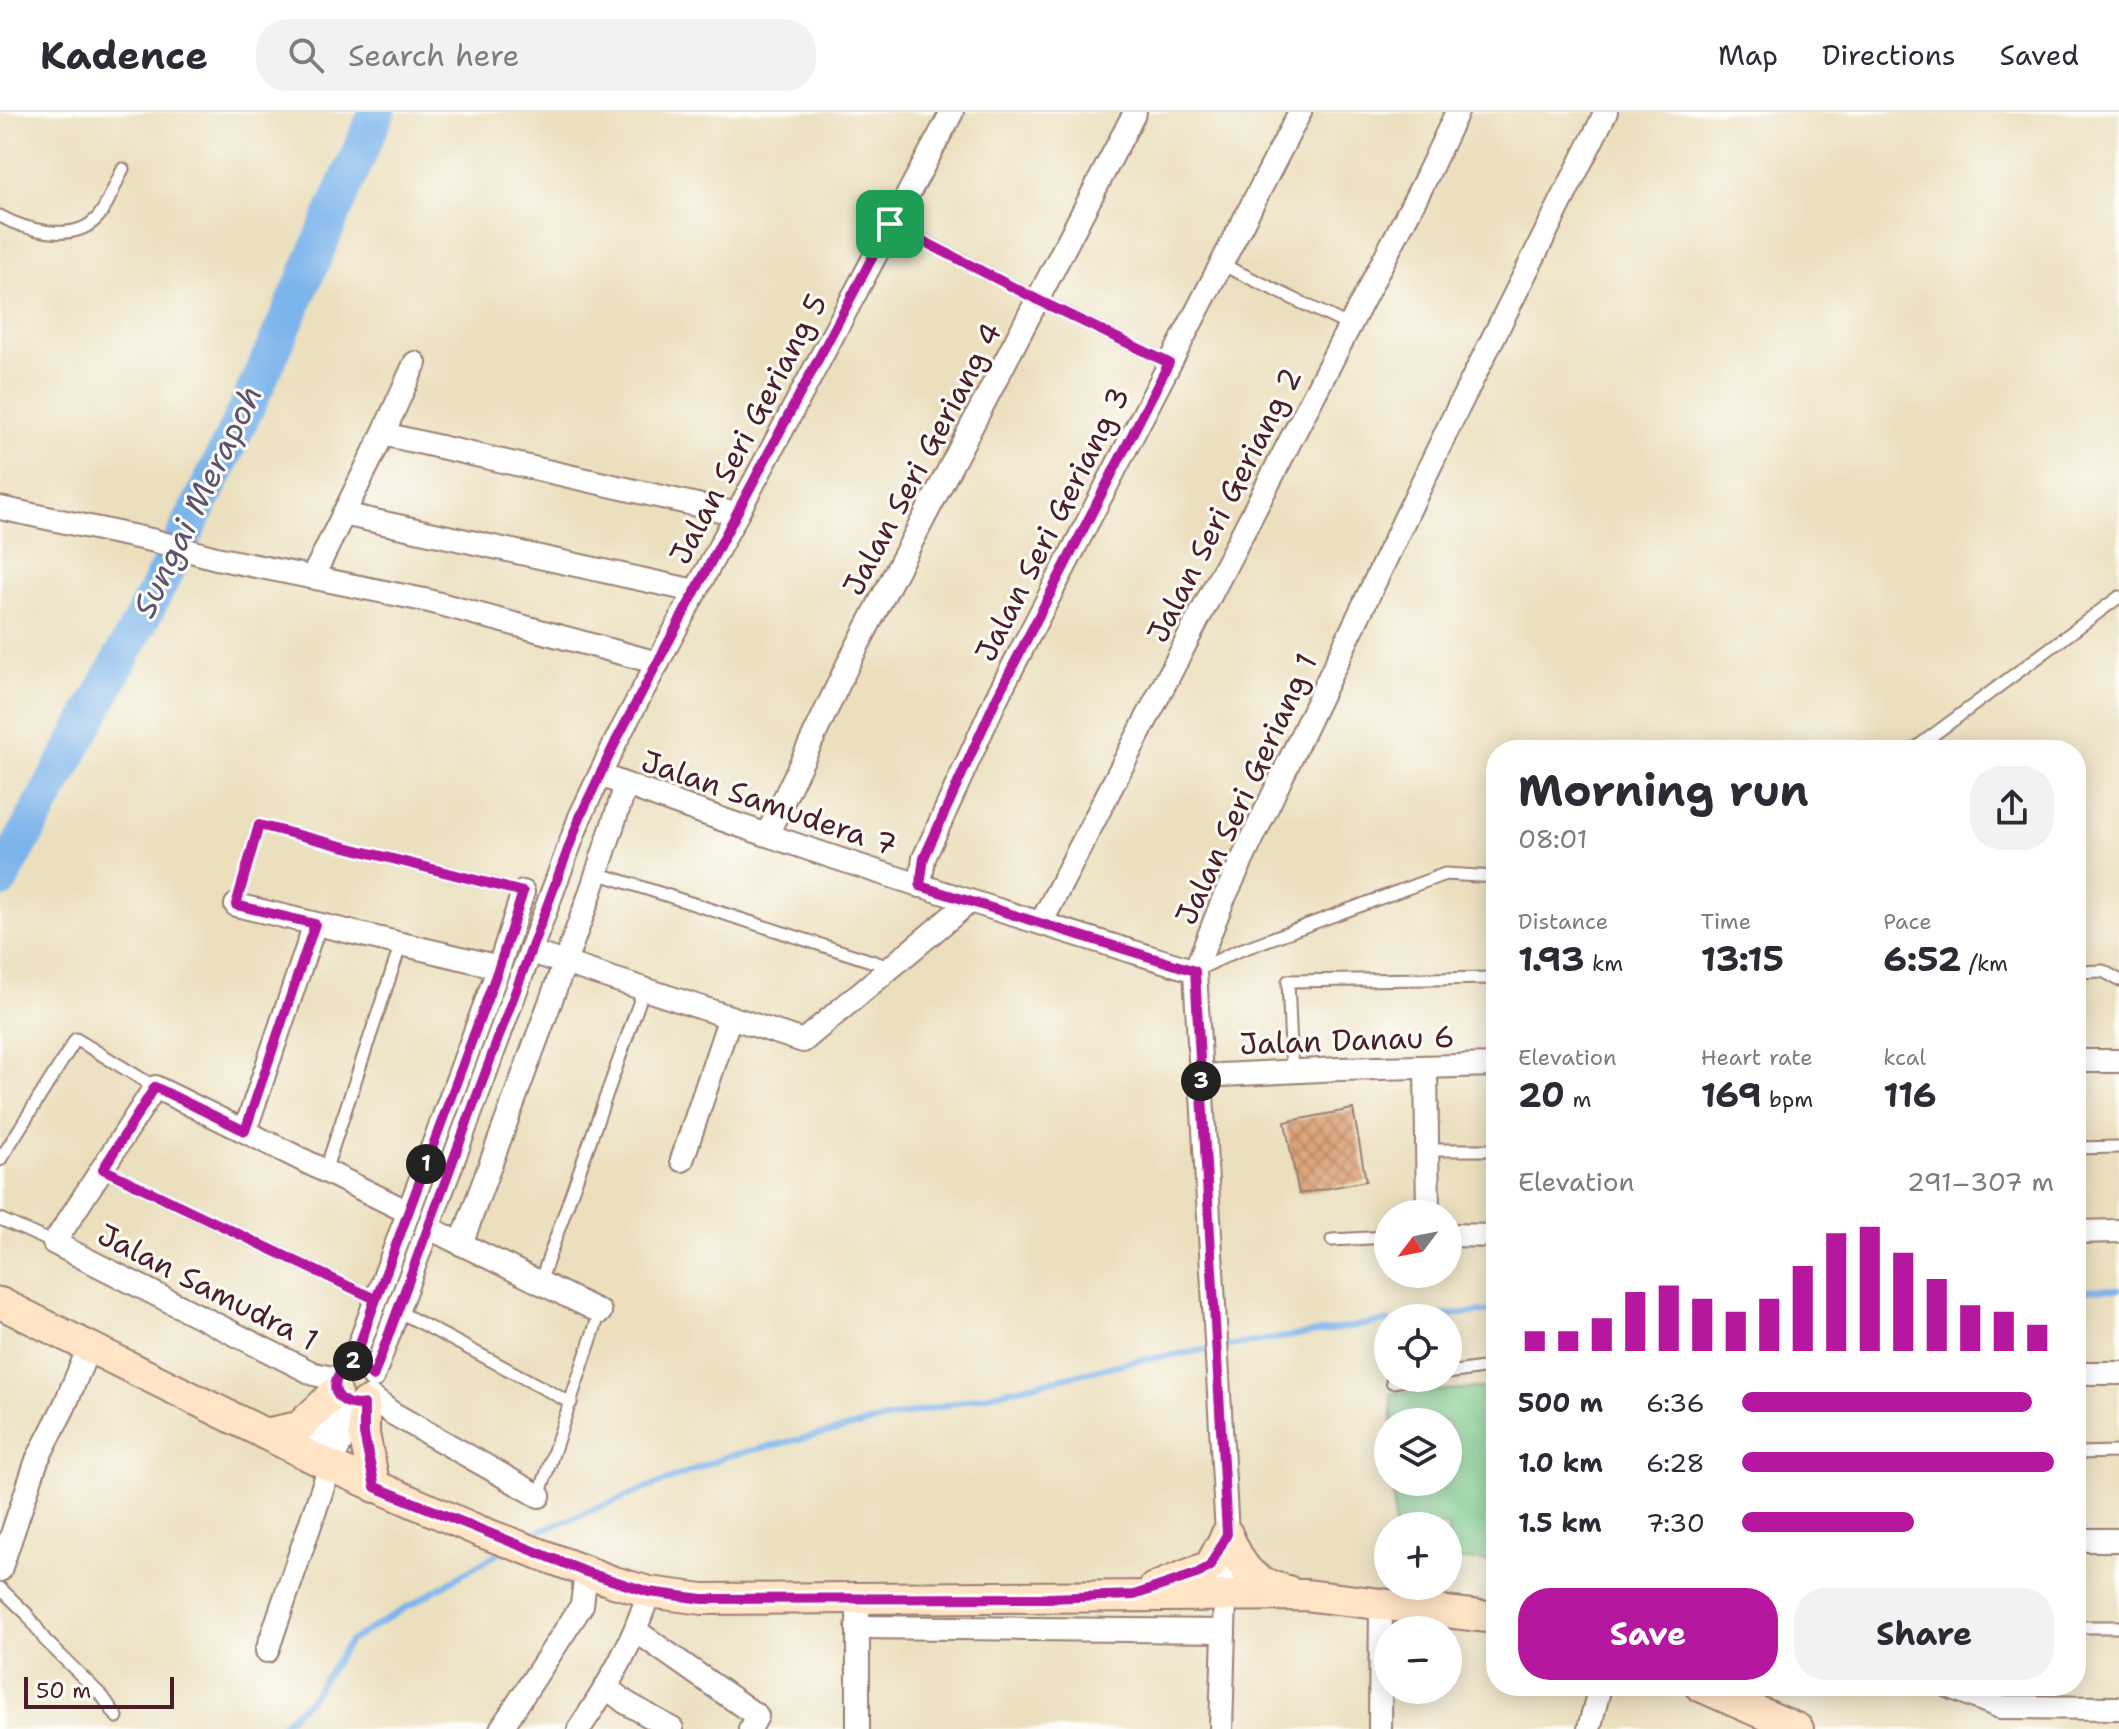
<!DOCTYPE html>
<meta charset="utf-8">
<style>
body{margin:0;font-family:"Shantell Sans",sans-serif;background:#f2f2f3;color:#2b2b33;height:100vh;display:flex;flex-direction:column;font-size:30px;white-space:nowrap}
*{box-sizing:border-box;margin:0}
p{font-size:26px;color:#7c7c81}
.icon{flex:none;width:44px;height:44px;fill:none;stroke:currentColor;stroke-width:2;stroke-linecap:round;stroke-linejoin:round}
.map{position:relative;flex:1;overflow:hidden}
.drawer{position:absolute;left:1486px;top:628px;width:600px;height:956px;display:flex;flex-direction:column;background:#fff;border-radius:32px;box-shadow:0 4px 20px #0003}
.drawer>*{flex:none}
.needle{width:52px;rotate:238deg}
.buttons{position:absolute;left:1374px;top:1088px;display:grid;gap:16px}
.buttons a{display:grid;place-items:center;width:88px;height:88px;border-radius:50%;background:#fff;box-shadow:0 4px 20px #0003;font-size:40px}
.scale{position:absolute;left:24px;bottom:20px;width:150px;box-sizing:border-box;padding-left:8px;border:4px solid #4a1f2b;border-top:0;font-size:22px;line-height:28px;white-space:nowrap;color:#4a1f2b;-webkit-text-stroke:6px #fdfcf7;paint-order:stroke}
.pin{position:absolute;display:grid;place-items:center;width:68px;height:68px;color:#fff;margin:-34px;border-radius:16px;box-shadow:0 4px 12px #0006}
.km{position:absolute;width:40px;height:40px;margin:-20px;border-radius:50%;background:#222;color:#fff;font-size:22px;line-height:40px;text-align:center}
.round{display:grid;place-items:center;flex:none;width:84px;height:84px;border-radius:32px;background:#f2f2f3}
.head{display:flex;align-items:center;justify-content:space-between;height:136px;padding:0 32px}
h1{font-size:44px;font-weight:700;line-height:60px}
.stats{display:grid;grid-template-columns:repeat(3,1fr);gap:12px;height:136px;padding:8px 32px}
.stats div{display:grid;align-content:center}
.stats b{font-size:34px;font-weight:700}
.stats small{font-size:22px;font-weight:400}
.stats p{font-size:22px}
.chart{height:224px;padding:16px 32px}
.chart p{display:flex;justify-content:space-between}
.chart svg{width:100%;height:144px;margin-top:8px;stroke:#b5179e;stroke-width:6}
.primary-button{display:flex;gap:16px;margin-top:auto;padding:16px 32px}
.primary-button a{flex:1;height:92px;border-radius:32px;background:#b5179e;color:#fff;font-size:32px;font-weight:700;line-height:92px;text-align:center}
.primary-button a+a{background:#f2f2f3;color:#2b2b33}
ul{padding:0 32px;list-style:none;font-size:26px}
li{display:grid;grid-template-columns:128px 96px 1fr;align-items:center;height:60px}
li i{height:20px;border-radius:10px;background:#b5179e}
header{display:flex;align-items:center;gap:48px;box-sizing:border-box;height:112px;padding:0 40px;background:#fff;border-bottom:2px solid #e1e1e2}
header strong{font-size:38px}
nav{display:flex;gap:44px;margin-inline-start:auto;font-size:28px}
.search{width:560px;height:72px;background:#f2f2f3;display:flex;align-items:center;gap:20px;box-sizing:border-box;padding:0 28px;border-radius:32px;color:#7c7c81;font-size:30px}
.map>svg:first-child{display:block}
</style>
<header>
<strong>Kadence</strong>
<div class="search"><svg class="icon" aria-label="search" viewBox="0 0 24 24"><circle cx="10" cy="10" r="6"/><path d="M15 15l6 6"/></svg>Search here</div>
<nav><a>Map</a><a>Directions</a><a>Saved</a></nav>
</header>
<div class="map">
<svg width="2119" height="1617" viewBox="0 0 2119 1617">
<defs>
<pattern id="building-cross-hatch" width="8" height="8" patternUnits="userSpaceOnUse" patternTransform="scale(2)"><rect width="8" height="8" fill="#da9d70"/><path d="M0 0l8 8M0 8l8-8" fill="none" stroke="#b37f5c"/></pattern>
</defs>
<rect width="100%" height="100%" fill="#fdfcf7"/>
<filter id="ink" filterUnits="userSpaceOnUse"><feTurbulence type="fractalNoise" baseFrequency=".0125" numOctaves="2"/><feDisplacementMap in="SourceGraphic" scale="16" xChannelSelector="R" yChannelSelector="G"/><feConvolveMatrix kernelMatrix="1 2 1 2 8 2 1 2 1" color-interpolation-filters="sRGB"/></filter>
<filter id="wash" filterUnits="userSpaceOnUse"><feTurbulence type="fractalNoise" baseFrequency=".006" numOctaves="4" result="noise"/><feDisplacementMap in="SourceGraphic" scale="32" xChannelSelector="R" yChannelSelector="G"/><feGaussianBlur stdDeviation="1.8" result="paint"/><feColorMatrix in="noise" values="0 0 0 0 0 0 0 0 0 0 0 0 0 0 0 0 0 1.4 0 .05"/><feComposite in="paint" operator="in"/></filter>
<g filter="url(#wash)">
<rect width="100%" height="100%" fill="#ebdfbd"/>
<path fill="#7ac989" stroke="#62745a" stroke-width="2" d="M 1496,1275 L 1496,1450 L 1448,1447 L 1448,1414 L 1394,1414 L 1393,1370 L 1448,1370 L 1448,1310 L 1392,1310 L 1391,1281 Z"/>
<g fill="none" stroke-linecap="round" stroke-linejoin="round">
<g stroke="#7cb4ec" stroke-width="6">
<path d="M 2076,1178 L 2119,1177"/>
<path d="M 1410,1206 L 1496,1199"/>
<path d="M 1222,1235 L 1388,1209"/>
<path d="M 525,1425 L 728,1344 L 1135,1249 L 1211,1237"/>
<path d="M 276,1617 L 310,1587 L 350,1529 L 502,1439"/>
</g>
<path stroke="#7cb4ec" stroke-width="36" d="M 0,769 C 75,632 150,496 218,355 C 275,239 325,119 377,0"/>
</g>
<g id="blocks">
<path fill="url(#building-cross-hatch)" d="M 1353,997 L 1366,1069 L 1299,1082 L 1285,1010 Z"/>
</g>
</g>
<g filter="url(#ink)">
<use href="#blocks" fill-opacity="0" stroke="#9a7f74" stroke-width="2"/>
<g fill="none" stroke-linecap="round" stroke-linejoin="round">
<defs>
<g id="lane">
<path d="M 0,104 C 25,118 73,131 96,107 C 106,98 116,70 123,57"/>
<path d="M 891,112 L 1038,188 L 1169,251"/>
<path d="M 1221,152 L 1350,214"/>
<path d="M 1913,638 L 2119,485"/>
<path d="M 597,761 L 890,855"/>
<path d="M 236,793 L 259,713 L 523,780"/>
<path d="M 1199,857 L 1235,840 L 1445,762 L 1496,765"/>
<path d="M 2076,860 L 2103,859 L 2119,868"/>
<path d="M 1292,959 L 1288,869 L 1496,866"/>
<path d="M 2076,1036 L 2119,1035"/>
<path d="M 1427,1038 L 1496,1038"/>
<path d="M 0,1048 L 76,927 L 155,975"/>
<path d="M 103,1057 L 375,1187"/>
<path d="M 325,1059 L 401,832"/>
<path d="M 0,1107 L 54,1131"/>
<path d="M 1332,1128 L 1388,1125"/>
<path d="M 540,1170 L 644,877"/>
<path d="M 398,1199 L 571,1291"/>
<path d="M 1448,1261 L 1496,1254"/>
<path d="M 1392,1270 L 1417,1266"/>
<path d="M 2076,1341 L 2119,1340"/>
<path d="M 539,1384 L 600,1200"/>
<path d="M 0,1476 L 27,1502 L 45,1528 L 103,1585 L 117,1605"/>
<path d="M 2076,1515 L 2119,1515"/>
</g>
<g id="street">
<path d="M 383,322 L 737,402"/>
<path d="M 0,396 L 155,429 L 216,446 L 429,489 L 658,551"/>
<path d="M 343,402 L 695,479"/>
<path d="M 313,464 L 383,322 L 415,251"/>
<path d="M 600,663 C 795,737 995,797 1195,859"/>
<path d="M 767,723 L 849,550 L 1135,0"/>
<path d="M 920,774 L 924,746 L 997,585 L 1300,0"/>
<path d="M 236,793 L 499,855"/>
<path d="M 1041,811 L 1424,70 L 1457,0"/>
<path d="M 531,840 L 803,929 L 969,790"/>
<path d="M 2076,949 L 2119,949"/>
<path d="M 1426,955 L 1428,1102"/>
<path d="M 1201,964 L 1340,957 L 1496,953"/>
<path d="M 245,1019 L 315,812"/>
<path d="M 682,1048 L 730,905"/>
<path d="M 429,1116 L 600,1200"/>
<path d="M 2076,1120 L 2119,1119"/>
<path d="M 1448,1123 L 1496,1124"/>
<path d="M 461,1132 L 589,785 L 626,673"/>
<path d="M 351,1255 L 499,855 L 523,780"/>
<path d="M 2076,1261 L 2119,1261"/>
<path d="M 373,1265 L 580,705 L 617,627 L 683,503 L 952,0"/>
<path d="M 336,1267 L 314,1262 L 54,1131 L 155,975 L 408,1100"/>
<path d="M 371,1285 L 392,1301 L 539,1384"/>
<path d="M 310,1344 L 340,1287"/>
<path d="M 2076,1428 L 2119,1428"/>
<path d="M 0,1458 L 37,1348 L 64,1295 L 90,1233"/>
<path d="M 857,1515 L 1224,1519"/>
<path d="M 636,1519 L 757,1604 L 750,1617"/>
<path d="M 267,1539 L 330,1354 L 358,1294"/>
<path d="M 1948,1574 L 2000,1595 L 2119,1596"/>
<path d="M 607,1576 L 625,1590 L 672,1617"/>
<path d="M 501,1617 L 582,1493 L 586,1460"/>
<path d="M 579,1617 C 609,1573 633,1531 649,1480"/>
<path d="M 858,1617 L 858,1502"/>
<path d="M 1221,1617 L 1227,1422 L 1195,859 L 1223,788 L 1451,310 L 1606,0"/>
<path d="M 1380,1617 L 1381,1491"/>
<path d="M 1589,1617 L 1600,1574"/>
</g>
<g id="secondary">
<path d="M 0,1191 L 330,1354 L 479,1419 L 614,1470 L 649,1480 L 703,1487 L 1305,1483 L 1496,1506"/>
<path d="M 364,1292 L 364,1322 L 375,1375"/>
<path d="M 265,1322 L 299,1315 L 336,1280"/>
<path d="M 1227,1422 C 1242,1457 1250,1470 1288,1479"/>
<path d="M 1154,1476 L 1210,1454 L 1227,1422"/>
<path d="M 1700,1574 L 1798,1617"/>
</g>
</defs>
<use href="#lane" stroke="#9a7f74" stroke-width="15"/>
<use href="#street" stroke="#9a7f74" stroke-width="26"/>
<use href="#secondary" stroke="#9a7f74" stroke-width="34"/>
<use href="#lane" stroke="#fff" stroke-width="11"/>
<use href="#street" stroke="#fff" stroke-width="22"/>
<use href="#secondary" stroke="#ffe4c6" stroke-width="30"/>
</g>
</g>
<g fill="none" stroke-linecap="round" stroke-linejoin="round" filter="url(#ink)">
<defs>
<path id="route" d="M 890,112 L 617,627 L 580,705 L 373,1265 L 363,1256 L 351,1255 L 499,855 L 523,780 L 259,713 L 236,793 L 315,812 L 245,1019 L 155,975 L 103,1057 L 375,1187 C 369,1203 360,1240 352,1253 C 348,1257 341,1258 338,1264 C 328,1283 347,1296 364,1292 L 364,1322 L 375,1375 L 586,1460 L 649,1480 L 703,1487 L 1048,1486 L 1134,1483 L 1199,1461 L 1210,1454 L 1227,1422 L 1195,859 L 920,774 L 924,746 L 997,585 L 1169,251 L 1038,188 L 890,112"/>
</defs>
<use href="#route" stroke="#fff" stroke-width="16"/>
<use href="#route" stroke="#b5179e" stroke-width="10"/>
</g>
<g text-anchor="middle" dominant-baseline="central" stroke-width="6" stroke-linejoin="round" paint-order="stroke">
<g font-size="30" fill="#4a1f2b" stroke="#fdfcf7">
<text transform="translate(748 317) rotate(-62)">Jalan Seri Geriang 5</text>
<text transform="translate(922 347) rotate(-62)">Jalan Seri Geriang 4</text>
<text transform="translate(1224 393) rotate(-63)">Jalan Seri Geriang 2</text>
<text transform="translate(1052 412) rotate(-63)">Jalan Seri Geriang 3</text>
<text transform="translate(1246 677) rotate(-65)">Jalan Seri Geriang 1</text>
<text transform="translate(769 691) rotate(19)">Jalan Samudera 7</text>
<text transform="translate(1347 928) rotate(-2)">Jalan Danau 6</text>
<text transform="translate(208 1175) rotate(27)">Jalan Samudra 1</text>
</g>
<g font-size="32" font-style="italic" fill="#5c536f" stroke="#fdfcf7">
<text transform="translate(197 389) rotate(-64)">Sungai Merapoh</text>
</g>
</g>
</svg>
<div class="buttons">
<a><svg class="needle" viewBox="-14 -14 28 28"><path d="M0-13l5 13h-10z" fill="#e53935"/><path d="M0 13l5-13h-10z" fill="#7c7c81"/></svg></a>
<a><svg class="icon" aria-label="locate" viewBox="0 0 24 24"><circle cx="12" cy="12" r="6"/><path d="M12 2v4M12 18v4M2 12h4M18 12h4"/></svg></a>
<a><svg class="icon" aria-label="layers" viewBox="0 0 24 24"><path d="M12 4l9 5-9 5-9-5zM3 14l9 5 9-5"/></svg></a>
<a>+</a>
<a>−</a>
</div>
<div class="scale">50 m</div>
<div class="pin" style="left:890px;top:112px;background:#1e9e55"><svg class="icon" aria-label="arrive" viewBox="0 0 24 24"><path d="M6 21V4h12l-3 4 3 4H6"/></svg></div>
<b class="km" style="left:426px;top:1052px">1</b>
<b class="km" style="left:353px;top:1249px">2</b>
<b class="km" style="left:1201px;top:969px">3</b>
<section class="drawer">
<div class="head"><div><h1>Morning run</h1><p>08:01</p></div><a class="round"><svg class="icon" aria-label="share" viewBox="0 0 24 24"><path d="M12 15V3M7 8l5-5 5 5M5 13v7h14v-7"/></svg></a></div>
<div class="stats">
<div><p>Distance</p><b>1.93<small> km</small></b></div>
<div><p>Time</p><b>13:15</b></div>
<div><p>Pace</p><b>6:52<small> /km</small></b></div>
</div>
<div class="stats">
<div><p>Elevation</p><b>20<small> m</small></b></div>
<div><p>Heart rate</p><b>169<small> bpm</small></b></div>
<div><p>kcal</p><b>116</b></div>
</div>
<div class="chart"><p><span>Elevation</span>291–307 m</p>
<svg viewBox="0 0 160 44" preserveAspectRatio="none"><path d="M5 44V38M15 44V38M25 44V34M35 44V26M45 44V24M55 44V28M65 44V32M75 44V28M85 44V18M95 44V8M105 44V6M115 44V14M125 44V22M135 44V30M145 44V32M155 44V36"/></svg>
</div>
<ul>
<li><b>500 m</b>6:36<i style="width:93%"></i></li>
<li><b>1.0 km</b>6:28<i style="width:100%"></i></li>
<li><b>1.5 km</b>7:30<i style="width:55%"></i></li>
</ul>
<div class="primary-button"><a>Save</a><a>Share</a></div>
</section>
</div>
